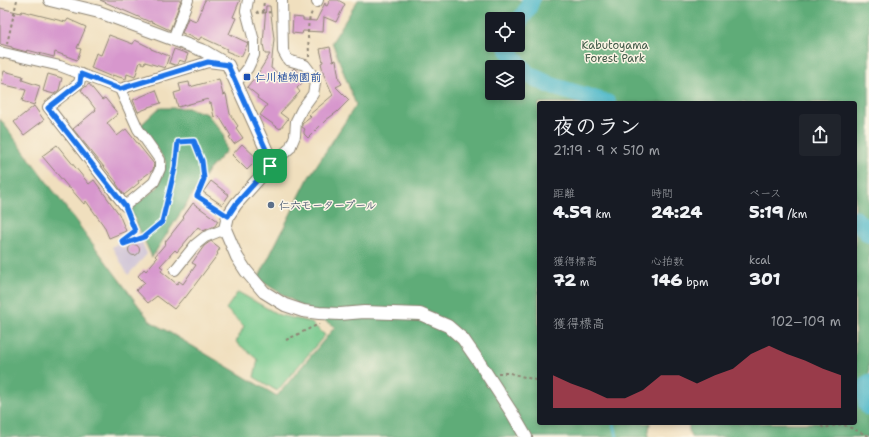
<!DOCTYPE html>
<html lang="ja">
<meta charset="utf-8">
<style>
body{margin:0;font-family:"Shantell Sans","Klee One",sans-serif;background:#20242c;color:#f1f3f6;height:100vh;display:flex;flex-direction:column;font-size:15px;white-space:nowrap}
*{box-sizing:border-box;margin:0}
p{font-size:13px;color:#9ea1a6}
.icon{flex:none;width:22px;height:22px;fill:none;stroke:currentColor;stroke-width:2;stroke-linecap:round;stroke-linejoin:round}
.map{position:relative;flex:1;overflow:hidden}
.side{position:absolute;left:537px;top:101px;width:320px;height:324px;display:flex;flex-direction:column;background:#171b24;border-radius:4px;box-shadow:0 2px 6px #0003}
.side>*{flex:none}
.tools{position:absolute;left:485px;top:12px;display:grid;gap:8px}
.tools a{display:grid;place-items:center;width:40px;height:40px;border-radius:4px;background:#171b24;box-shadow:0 2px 6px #0003;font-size:20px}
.pin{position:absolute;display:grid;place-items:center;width:34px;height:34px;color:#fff;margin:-17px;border-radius:8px;box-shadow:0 2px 6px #0006}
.round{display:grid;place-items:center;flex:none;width:42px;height:42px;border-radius:4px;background:#20242c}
.head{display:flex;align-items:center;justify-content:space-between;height:68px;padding:0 16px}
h1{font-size:22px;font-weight:800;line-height:30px}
.stats{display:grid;grid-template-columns:repeat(3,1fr);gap:6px;height:68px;padding:4px 16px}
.stats div{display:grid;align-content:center}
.stats b{font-size:17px;font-weight:800}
.stats small{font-size:11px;font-weight:400}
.stats p{font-size:11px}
.chart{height:112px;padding:8px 16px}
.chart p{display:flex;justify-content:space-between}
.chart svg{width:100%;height:72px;margin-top:4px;fill:#d1495b;opacity:.7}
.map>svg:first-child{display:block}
</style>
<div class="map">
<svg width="869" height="437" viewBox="0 0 869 437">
<rect width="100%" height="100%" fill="#fcf5e5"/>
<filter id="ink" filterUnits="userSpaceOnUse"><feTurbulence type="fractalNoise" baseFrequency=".025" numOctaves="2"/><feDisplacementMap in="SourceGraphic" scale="8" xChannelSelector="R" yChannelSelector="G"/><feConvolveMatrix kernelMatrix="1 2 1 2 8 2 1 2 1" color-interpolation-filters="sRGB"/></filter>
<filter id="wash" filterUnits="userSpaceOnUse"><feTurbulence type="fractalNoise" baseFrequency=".012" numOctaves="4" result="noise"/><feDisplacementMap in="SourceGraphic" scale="16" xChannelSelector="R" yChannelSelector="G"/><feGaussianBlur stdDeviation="0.9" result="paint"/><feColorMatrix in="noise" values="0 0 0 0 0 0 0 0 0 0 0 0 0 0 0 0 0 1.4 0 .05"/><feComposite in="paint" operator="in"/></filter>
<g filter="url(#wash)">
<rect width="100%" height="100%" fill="#f0dfbe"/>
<path fill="#cbbfd5" d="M 141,240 L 147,254 L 128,275 L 112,247 L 118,243 L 123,248 Z"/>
<path fill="#74c88c" stroke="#507a5c" d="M 238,292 L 279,315 L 310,322 L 325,335 L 277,391 L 254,377 L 258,360 L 236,342 L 244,326 L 226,309 Z"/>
<g fill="#5fac78" stroke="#456c52" fill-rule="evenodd">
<path d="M 358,0 L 869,0 L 869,437 L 691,437 L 689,432 L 689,423 L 855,423 L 855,103 L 539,103 L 539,423 L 650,423 L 648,437 L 0,437 L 0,119 L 150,321 L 277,396 L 335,327 L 258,279 L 309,177 L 356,105 L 332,42 ZM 492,19 L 518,19 L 518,45 L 492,45 ZM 492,67 L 518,67 L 518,93 L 492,93 Z"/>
<path d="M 159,108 L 188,108 L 207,114 L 223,133 L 226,151 L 207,172 L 152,257 L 130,209 L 158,187 L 166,162 L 141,125 Z"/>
</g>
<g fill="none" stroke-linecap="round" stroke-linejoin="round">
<path stroke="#4cb7c9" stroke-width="3" d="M 614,423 L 617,437"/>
<g stroke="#4cb7c9" stroke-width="18">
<path d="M 518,23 L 527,10 L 531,0"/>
<path d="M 509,45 L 508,48 L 513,57 L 527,74 L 552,86 L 607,103"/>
<path d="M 855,219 L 869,234"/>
<path d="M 869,383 L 865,391 L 867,404 L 869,407"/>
</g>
</g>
<g id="blocks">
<g fill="#d797cd">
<path d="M 100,0 L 181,0 L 170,30 L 150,21 L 150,22 Z"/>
<path d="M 205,0 L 240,0 L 233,17 L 236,18 L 229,34 L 248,43 L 241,57 L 226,51 L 227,49 L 201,37 L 199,40 L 182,33 L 188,18 L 196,21 Z"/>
<path d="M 330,0 L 338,0 L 345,4 L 336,22 L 324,17 L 323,32 L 303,31 L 302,34 L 292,33 L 293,17 L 303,18 L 303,20 L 316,21 L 325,3 L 325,5 L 327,6 Z"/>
<path d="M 266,6 L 270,6 L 274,39 L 271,68 L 284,78 L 294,68 L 306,79 L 297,88 L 300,92 L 280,113 L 288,119 L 280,129 L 260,115 L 267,105 L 257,98 L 258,96 L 247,87 L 257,75 L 270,54 L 265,54 L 263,44 Z"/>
<path d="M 0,8 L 21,13 L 22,11 L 66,22 L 68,19 L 86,27 L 77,48 L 81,49 L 77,60 L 55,52 L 54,57 L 27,50 L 27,52 L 12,48 L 12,47 L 0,44 Z"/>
<path d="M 109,35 L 133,44 L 135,40 L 151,48 L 151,49 L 169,56 L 165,68 L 145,62 L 144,64 L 140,62 L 135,77 L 127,74 L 126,79 L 112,75 L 112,77 L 91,68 L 96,53 L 101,55 Z"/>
<path d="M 330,47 L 333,61 L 336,60 L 339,79 L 342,84 L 336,87 L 349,100 L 337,112 L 326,120 L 308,138 L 304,134 L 304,131 L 305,129 L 302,127 L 302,124 L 311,117 L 309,115 L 333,95 L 324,75 L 321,63 L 323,62 L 320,49 Z"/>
<path d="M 174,49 L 188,54 L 185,62 L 179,60 L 177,65 L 175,65 L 169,63 Z"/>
<path d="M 4,71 L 23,76 L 22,80 L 40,86 L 34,105 L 22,101 L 26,90 L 1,84 Z"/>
<path d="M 48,74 L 62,78 L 59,90 L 54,94 L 43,91 Z"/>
<path d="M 219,79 L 223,95 L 226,94 L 230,114 L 238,126 L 236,128 L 243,138 L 234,144 L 229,137 L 231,136 L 219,116 L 214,117 L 211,103 L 209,104 L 208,99 L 178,107 L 174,93 L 181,91 L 179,84 L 189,82 L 190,87 Z"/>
<path d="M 89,84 L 102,100 L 105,98 L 118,114 L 107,123 L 117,136 L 126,129 L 154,164 L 153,170 L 138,181 L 139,183 L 124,195 L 116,183 L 117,183 L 73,129 L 96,110 L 81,90 Z"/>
<path d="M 156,90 L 161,103 L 148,107 L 148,108 L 138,112 L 133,100 Z"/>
<path d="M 34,106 L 44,120 L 24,135 L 14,122 Z"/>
<path d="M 242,144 L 258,159 L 247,170 L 232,155 Z"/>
<path d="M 57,145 L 89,184 L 94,180 L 119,214 L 126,231 L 109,238 L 104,226 L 86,201 L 84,204 L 70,188 L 69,188 L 42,156 Z"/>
<path d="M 211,181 L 229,195 L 222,205 L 203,192 Z"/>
<path d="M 193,203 L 218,221 L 215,226 L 203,231 L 198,227 L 177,252 L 175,250 L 160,266 L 163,268 L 161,271 L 177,284 L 179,281 L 183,284 L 196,265 L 192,263 L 204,246 L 211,241 L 220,248 L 217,253 L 218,254 L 185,298 L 184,297 L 174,309 L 157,296 L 148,303 L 136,290 L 145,283 L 138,276 L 144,269 L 146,271 L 157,258 L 155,256 L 166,243 L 165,242 L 184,218 L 183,217 Z"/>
<circle cx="134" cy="250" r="5.5"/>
</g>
</g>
</g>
<g filter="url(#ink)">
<use href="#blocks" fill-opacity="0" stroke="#8e8574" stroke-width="1"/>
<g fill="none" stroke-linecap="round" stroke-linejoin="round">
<defs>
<g id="minor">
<path d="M 317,2 L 318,0"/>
<path d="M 173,39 L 188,0"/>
<path d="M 0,52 L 60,66 L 120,89 L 208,62 L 224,64"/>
<path d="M 81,74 L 79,83 L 48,107 L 125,206 L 154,182 L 160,169 L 160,160 L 138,129 L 120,89"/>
<path d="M 236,83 L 248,68 L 254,55 L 254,41 L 246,11 L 248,0"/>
<path d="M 270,166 L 290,148 L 295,136 L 296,121 L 302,109 L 313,94 L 315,83 L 311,73 L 305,65 L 288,60 L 283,51 L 282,0"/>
<path d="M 175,270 L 195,245 L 205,237 L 225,229"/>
</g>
<path id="tertiary" d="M 50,0 L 99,12 L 204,51 L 228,65 L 269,156 L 270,166 L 236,204 L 228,216 L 225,229 L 237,257 L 246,271 L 264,292 L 285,305 L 303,311 L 319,313 L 340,314 L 364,312 L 420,314 L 448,326 L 463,339 L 479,362 L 512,413 L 526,437"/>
</defs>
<use href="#minor" stroke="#8e8574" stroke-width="12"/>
<use href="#tertiary" stroke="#8e8574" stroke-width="14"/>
<g stroke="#8e8574" stroke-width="2" stroke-dasharray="3 3" stroke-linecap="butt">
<path d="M 257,11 L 258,13 L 273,12"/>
<path d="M 263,12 L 264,0"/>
<path d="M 7,44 L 17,0"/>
<path d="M 309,57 C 309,41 305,25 313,10"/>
<path d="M 128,215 L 135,231 L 122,241 L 124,244 L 144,237 L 161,222 L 175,168 L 177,142 L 194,141 L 202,161 L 204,179 L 197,196 L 219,210"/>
<path d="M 286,340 L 319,324"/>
<path d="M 498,373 L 510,373 L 539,381"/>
<path d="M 816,423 L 824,428 L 842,424 L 869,436"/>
</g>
<use href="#minor" stroke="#fff" stroke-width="10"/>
<use href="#tertiary" stroke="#fff" stroke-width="12"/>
</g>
</g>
<g fill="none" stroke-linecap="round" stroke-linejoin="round" filter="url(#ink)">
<defs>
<path id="route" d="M 208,62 L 228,65 L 269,156 L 270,166 L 236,204 L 228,216 L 197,196 L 204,179 L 202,161 L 194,141 L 178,142 L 175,168 L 162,222 L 144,237 L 124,244 L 122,241 L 135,231 L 125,206 L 48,108 L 80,83 L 81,74 L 120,89 Z"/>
</defs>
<use href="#route" stroke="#fff" stroke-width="8"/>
<use href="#route" stroke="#1a73e8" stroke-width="5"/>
</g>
<rect fill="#1a4fb4" stroke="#fcf5e5" stroke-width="1.5" x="243" y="73" width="8" height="8" rx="2"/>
<circle fill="#5c6f8a" stroke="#fcf5e5" stroke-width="1.5" cx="271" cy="205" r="4"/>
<g text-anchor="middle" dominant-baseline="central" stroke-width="3" stroke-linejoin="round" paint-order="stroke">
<g font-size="11" fill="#415a48" stroke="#fcf5e5">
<text x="615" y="45">Kabutoyama<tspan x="615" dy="13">Forest Park</tspan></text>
</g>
<g font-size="11" font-weight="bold" fill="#164399" stroke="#fcf5e5" text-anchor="start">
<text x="255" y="77">仁川植物園前</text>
</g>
<g font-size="11" font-weight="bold" fill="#4e5e75" stroke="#fcf5e5" text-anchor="start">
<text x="279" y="205">仁六モータープール</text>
</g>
</g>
</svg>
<div class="tools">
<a><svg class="icon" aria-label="locate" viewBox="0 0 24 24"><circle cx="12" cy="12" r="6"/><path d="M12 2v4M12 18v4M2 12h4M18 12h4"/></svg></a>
<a><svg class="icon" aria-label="layers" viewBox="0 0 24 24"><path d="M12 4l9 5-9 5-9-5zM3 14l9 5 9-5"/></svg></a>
</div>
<div class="pin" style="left:270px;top:166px;background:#1e9e55"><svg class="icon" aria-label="arrive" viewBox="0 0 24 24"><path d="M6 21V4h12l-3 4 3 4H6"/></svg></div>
<section class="side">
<div class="head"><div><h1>夜のラン</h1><p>21:19 · 9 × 510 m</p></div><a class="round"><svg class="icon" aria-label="share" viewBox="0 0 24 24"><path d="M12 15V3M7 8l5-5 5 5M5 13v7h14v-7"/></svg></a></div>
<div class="stats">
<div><p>距離</p><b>4.59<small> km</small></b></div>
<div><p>時間</p><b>24:24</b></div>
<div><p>ペース</p><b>5:19<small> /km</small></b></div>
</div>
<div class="stats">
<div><p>獲得標高</p><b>72<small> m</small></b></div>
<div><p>心拍数</p><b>146<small> bpm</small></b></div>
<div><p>kcal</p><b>301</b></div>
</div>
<div class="chart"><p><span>獲得標高</span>102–109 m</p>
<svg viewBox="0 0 160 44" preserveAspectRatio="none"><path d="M0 44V24L10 29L20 33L30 38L40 38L50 33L60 24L70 24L80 29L90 24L100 20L110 11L120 6L130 11L140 15L150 20L160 24V44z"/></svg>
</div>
</section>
</div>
